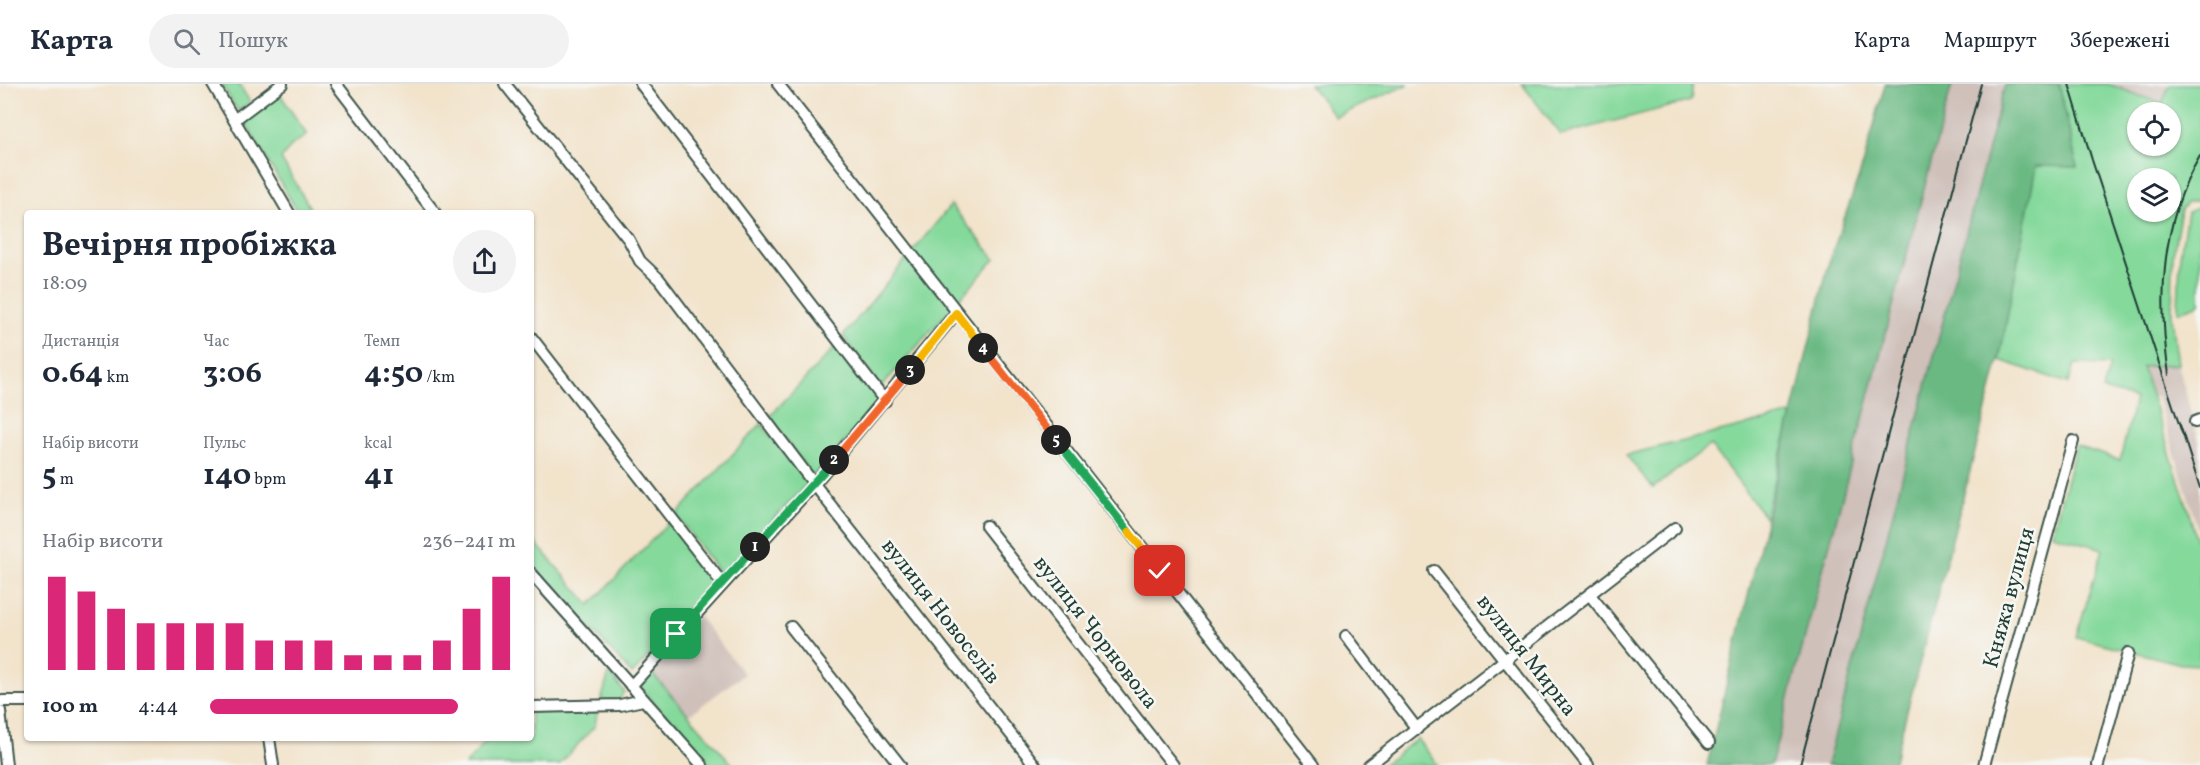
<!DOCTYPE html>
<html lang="uk">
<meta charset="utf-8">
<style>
body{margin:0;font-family:Vollkorn,serif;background:#f2f2f3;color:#1f2937;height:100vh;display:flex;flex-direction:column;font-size:22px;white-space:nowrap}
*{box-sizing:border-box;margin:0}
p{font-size:20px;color:#747a83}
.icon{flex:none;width:33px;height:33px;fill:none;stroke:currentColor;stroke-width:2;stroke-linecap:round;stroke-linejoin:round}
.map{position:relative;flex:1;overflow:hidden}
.panel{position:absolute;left:24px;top:126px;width:510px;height:531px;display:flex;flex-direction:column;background:#fff;border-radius:6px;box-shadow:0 2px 4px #0004}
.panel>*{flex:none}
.tools{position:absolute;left:2127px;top:18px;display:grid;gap:12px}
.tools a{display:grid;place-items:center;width:54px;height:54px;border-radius:50%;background:#fff;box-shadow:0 2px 4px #0004;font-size:30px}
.pin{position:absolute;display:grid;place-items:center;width:51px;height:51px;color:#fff;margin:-26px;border-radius:12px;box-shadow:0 3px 9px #0006}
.km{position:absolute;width:30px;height:30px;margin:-15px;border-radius:50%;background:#222;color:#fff;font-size:16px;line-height:30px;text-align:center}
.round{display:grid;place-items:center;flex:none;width:63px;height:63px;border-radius:32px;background:#f2f2f3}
.headline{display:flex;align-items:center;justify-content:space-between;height:102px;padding:0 18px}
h1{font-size:33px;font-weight:700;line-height:45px}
.stats{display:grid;grid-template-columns:repeat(3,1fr);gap:9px;height:102px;padding:6px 18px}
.stats div{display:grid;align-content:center}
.stats b{font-size:30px;font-weight:700}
.stats small{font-size:16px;font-weight:400}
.stats p{font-size:16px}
.chart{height:168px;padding:12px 18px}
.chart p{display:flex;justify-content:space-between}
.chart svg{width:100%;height:108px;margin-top:6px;stroke:#db2777;stroke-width:6}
ul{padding:0 18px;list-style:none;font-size:20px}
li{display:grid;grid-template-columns:96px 72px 1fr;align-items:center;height:45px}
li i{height:15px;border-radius:8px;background:#db2777}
header{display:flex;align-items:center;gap:36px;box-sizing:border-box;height:84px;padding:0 30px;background:#fff;border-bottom:2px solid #e0e1e3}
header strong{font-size:28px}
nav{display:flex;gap:33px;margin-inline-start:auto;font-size:21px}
.search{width:420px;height:54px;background:#f2f2f3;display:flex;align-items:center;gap:15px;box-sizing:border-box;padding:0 21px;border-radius:33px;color:#747a83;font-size:22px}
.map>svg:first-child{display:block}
</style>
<header>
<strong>Карта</strong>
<div class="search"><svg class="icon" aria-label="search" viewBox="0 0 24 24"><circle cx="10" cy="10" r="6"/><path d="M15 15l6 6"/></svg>Пошук</div>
<nav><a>Карта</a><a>Маршрут</a><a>Збережені</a></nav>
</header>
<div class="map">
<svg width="2200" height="681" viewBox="0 0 2200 681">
<rect width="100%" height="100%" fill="#f6f6f2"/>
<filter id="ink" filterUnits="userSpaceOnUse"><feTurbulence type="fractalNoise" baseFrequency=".0167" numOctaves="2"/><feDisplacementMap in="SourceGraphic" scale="12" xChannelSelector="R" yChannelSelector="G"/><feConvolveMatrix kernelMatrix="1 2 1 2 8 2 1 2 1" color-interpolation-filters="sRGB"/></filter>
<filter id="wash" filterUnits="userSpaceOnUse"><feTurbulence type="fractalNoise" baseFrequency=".008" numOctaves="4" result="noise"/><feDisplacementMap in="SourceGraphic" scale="24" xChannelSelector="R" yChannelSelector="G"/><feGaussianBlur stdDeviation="1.35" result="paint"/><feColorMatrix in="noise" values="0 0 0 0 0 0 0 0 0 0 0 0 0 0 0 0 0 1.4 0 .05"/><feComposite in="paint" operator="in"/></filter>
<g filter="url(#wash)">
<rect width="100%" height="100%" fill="#f2e3cb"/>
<g fill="#cfc0ba">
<path d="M 1952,0 L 2005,0 L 1916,346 L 1827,681 L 1771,681 Z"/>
<path d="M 2108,0 L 2170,0 L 2162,20 Z"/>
<path d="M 2178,280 L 2200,362 L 2200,452 L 2157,312 L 2152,313 L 2142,282 Z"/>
<path d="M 698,532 L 744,590 L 689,631 L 649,586 Z"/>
</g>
<g fill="#84d99b" stroke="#528b68" stroke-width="1.5" fill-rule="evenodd">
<path d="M 221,0 L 239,0 L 250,18 L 238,27 Z"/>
<path d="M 1309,0 L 1409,0 L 1335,33 Z"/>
<path d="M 1522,0 L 1693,0 L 1691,17 L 1561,51 Z"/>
<path d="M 2059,0 L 2108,0 L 2162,20 L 2170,0 L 2200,0 L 2200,116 L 2187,119 L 2181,125 L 2173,171 L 2172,233 L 2178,280 L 2142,283 L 2189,428 L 2200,471 L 2200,581 L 2181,580 L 2076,553 L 2103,465 L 2052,450 L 2076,362 L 2120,376 L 2135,315 L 2103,306 L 2110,281 L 2075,280 L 2068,299 L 1999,276 L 2036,81 L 2077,83 ZM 2138,28 L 2170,28 L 2170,62 L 2138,62 ZM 2138,94 L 2170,94 L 2170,128 L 2138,128 Z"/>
<path d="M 278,7 L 307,51 L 292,61 L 281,75 L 313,129 L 298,129 L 242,33 Z"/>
<path d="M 951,121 L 995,175 L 881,303 L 843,252 Z"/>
<path d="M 2200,123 L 2200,220 L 2178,228 L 2180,172 L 2187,128 Z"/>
<path d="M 838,260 L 881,318 L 813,393 L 769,333 Z"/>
<path d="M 1792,330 L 1765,433 L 1710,361 L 1653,404 L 1626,371 Z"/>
<path d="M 761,340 L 808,399 L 721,491 L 676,431 Z"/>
<path d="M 670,437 L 717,501 L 632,590 L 531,479 L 531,454 L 590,521 Z"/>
<path d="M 649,586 L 733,681 L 710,681 L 679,647 L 682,644 L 675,637 L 672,639 L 637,600 Z"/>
<path d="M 609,589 L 624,607 L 619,617 L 601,617 Z"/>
<path d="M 598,624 L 595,642 L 559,681 L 465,681 L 489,654 L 531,654 L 531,627 Z"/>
<path d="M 1417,655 L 1438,681 L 1383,681 Z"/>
</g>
<g fill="#6bb983" stroke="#457b5c" stroke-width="1.5">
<path d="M 1885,0 L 1952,0 L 1771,681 L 1707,681 L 1829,178 L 1864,78 Z"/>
<path d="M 2005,0 L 2059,0 L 2077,83 L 2036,82 L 1999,276 L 1893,681 L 1827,681 Z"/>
</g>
</g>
<g filter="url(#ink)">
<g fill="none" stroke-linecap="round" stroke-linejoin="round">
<defs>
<g id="minor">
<path d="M 213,0 L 289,129"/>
<path d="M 336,0 L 435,129"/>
<path d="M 505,0 L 629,156 L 640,177 L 659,195 L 814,400 L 1035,681"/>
<path d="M 641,0 L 885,317"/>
<path d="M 778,0 L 1313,681"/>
<path d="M 234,36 L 282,0"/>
<path d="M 531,253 L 722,499"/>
<path d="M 2195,338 L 2200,336"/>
<path d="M 986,442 L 1173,681"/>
<path d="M 1434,487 L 1588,681"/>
<path d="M 531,489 L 702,681"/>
<path d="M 1590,511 L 1709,659"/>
<path d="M 791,543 L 900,681"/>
<path d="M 1346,552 L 1417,645"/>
<path d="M 631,602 L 814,400 L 956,229"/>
<path d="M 0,617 L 27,617"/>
<path d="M 531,623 L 620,621 L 643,616"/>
<path d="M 0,627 L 6,681"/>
<path d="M 269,654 L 273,681"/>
<path d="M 1369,681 L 1675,444"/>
<path d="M 1984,681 L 2073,357"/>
<path d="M 2098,681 L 2128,569"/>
</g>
</defs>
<use href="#minor" stroke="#3f564b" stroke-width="14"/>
<use href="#minor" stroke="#fff" stroke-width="10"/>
<g stroke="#1f3d34" stroke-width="2">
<path d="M 2069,0 L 2092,76 L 2182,349"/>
<path d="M 2169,291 C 2158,216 2160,140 2200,72"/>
<path d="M 2180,341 L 2200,404"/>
<path d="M 1800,681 L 1981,0"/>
</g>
</g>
</g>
<g fill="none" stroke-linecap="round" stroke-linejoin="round" filter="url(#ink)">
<defs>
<path id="split-1" d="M 676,550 L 755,463"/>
<path id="split-2" d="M 755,463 L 834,376"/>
<path id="split-3" d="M 834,376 L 910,286"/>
<path id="split-4" d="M 910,286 L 956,229 L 983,264"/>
<path id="split-5" d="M 983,264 L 1056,356"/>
<path id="split-6" d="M 1056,356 L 1129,448"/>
<path id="split-7" d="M 1129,448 L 1160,487"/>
</defs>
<use href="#split-1" stroke="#fff" stroke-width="12"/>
<use href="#split-2" stroke="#fff" stroke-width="12"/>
<use href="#split-3" stroke="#fff" stroke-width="12"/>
<use href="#split-4" stroke="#fff" stroke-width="12"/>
<use href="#split-5" stroke="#fff" stroke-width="12"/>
<use href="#split-6" stroke="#fff" stroke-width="12"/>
<use href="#split-7" stroke="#fff" stroke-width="12"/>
<use href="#split-1" stroke="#22a559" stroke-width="8"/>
<use href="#split-2" stroke="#22a559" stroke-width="8"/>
<use href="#split-3" stroke="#f0652b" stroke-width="8"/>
<use href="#split-4" stroke="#f5b400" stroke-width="8"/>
<use href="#split-5" stroke="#f0652b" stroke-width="8"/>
<use href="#split-6" stroke="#22a559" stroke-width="8"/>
<use href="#split-7" stroke="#f5b400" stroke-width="8"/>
</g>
<g text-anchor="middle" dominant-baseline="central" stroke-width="5" stroke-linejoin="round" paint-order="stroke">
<g font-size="22" fill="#1f3d34" stroke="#f6f6f2">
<text transform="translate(2010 514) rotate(-75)">Княжа вулиця</text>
<text transform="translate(940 528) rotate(52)">вулиця Новоселів</text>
<text transform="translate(1095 549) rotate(52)">вулиця Чорновола</text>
<text transform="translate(1526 572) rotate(52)">вулиця Мирна</text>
</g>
</g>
</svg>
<div class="tools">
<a><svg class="icon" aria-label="locate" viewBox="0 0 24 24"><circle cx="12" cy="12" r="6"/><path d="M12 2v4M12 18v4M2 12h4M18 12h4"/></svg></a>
<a><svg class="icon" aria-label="layers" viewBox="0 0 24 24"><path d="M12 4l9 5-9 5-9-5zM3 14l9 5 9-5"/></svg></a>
</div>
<div class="pin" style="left:676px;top:550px;background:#1e9e55"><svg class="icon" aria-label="arrive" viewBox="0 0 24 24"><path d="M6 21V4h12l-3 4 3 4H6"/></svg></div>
<div class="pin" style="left:1160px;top:487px;background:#d93025"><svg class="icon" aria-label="check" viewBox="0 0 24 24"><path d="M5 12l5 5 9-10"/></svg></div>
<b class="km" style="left:755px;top:463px">1</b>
<b class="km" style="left:834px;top:376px">2</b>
<b class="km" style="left:910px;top:286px">3</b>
<b class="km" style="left:983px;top:264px">4</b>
<b class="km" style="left:1056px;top:356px">5</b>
<section class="panel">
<div class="headline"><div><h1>Вечірня пробіжка</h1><p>18:09</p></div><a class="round"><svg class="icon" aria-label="share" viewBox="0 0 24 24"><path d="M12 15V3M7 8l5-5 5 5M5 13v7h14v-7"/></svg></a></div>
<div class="stats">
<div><p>Дистанція</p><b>0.64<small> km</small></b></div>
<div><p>Час</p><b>3:06</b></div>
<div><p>Темп</p><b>4:50<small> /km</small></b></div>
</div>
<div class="stats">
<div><p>Набір висоти</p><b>5<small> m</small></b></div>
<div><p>Пульс</p><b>140<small> bpm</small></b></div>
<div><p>kcal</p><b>41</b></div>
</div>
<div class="chart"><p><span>Набір висоти</span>236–241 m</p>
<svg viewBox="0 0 160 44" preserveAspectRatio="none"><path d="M5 44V6M15 44V12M25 44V19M35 44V25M45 44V25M55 44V25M65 44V25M75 44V32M85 44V32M95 44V32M105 44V38M115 44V38M125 44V38M135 44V32M145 44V19M155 44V6"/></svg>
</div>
<ul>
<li><b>100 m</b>4:44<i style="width:81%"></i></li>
</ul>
</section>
</div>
